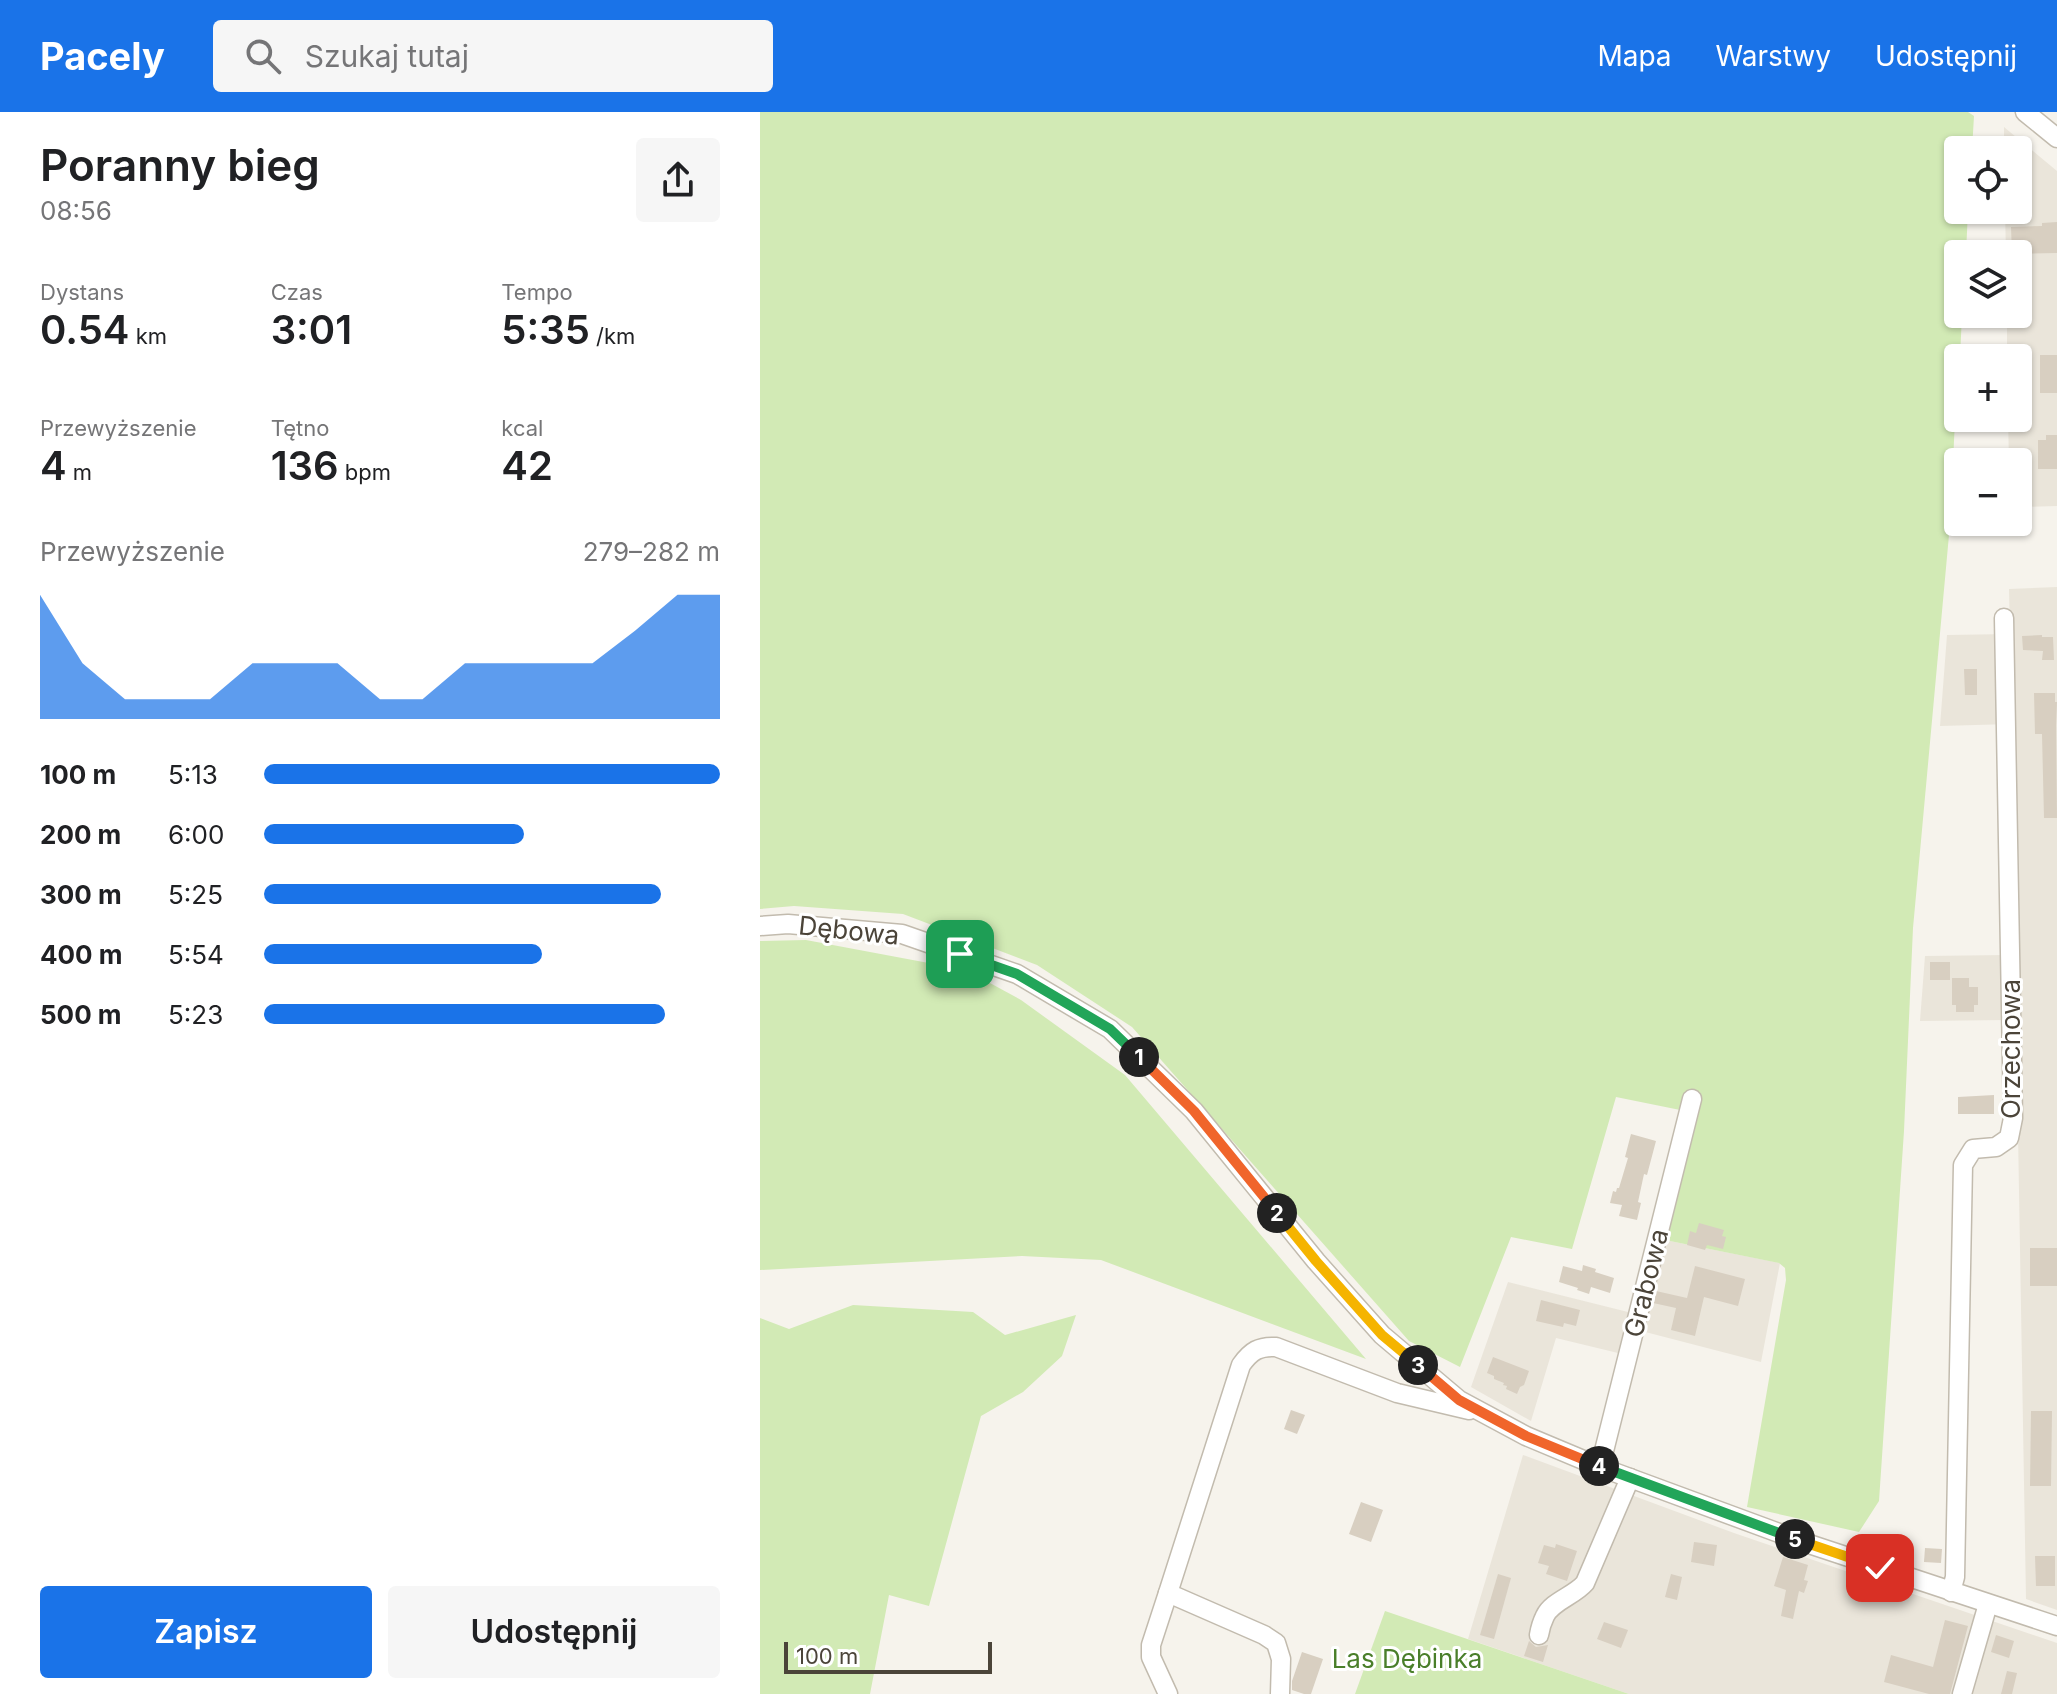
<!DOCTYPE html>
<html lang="pl">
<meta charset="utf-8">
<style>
body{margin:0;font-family:Inter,sans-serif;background:#f6f6f6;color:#202124;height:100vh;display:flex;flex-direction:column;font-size:30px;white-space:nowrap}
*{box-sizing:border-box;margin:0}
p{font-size:26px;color:#757577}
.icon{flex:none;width:44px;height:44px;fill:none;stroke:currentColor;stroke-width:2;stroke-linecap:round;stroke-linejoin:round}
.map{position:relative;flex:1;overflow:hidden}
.panel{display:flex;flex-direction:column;background:#fff;width:760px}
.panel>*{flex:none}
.fabs{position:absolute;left:1184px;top:24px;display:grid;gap:16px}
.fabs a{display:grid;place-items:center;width:88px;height:88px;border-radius:8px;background:#fff;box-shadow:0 2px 6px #0004;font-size:40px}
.scale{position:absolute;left:24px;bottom:20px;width:208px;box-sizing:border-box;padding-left:8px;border:4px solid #4b4439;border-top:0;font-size:22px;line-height:28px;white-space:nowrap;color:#4b4439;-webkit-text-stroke:6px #fff;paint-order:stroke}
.pin{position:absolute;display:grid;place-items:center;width:68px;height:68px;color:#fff;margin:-34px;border-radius:16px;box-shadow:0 4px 12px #0006}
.km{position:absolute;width:40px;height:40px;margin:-20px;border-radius:50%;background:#222;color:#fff;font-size:22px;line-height:40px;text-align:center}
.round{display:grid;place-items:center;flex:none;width:84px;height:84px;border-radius:8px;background:#f6f6f6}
.head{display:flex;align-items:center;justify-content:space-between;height:136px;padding:0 40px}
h1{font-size:44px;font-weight:600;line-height:60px}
.stats{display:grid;grid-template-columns:repeat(3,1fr);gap:12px;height:136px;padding:8px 40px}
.stats div{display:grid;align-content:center}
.stats b{font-size:40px;font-weight:600}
.stats small{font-size:22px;font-weight:400}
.stats p{font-size:22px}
.chart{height:224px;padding:16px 40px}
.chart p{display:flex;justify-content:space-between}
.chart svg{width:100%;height:144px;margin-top:8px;fill:#1a73e8;opacity:.7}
.primary-button{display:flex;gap:16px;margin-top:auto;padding:16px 40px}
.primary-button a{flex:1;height:92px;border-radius:8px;background:#1a73e8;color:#fff;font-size:32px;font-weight:600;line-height:92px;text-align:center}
.primary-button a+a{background:#f6f6f6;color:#202124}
ul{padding:0 40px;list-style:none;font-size:26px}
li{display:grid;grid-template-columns:128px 96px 1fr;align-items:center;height:60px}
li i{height:20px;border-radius:10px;background:#1a73e8}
header{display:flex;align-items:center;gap:48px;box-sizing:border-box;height:112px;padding:0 40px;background:#1a73e8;color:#fff}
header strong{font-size:38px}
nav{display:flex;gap:44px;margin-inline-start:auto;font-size:28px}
.search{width:560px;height:72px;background:#f6f6f6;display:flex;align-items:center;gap:20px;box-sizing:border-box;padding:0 28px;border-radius:8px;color:#757577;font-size:30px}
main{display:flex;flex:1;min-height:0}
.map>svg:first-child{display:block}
</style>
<header>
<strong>Pacely</strong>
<div class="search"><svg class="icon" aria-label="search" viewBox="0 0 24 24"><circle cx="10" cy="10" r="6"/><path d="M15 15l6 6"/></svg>Szukaj tutaj</div>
<nav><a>Mapa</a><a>Warstwy</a><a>Udostępnij</a></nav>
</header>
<main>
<section class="panel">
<div class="head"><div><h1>Poranny bieg</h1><p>08:56</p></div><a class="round"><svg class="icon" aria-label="share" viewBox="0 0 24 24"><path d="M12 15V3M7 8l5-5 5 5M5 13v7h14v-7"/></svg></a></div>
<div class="stats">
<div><p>Dystans</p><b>0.54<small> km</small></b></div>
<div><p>Czas</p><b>3:01</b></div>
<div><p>Tempo</p><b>5:35<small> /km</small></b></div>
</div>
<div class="stats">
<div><p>Przewyższenie</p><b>4<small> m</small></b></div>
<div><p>Tętno</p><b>136<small> bpm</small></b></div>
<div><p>kcal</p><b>42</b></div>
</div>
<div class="chart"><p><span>Przewyższenie</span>279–282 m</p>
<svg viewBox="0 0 160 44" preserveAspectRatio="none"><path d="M0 44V6L10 27L20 38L30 38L40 38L50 27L60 27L70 27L80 38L90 38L100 27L110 27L120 27L130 27L140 17L150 6L160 6V44z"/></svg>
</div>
<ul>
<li><b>100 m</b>5:13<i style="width:100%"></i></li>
<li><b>200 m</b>6:00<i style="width:57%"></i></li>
<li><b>300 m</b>5:25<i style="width:87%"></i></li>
<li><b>400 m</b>5:54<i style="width:61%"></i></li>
<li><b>500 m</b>5:23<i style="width:88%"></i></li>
</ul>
<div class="primary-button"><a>Zapisz</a><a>Udostępnij</a></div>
</section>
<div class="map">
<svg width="1297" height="1582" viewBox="0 0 1297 1582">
<rect width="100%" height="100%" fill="#f6f3ec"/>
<g fill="#eae5da">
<path d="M 1244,15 L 1297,59 L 1297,394 L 1258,395 L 1258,350 L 1249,350 L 1248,306 L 1258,306 L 1258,246 L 1247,246 L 1247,202 L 1258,202 L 1258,142 L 1246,142 L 1245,98 L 1258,98 L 1258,38 L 1244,38 Z"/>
<path d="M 1297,475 L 1297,1498 L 1266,1487 L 1251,612 L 1180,614 L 1187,523 L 1250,522 L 1249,477 Z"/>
<path d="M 1246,843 L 1246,908 L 1160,909 L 1165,844 Z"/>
<path d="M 900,1127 L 1020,1151 L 1001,1250 L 866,1215 L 858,1241 L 796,1226 L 771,1309 L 711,1275 L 748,1170 L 884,1204 Z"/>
<path d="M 763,1343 L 974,1421 L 1297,1531 L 1297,1582 L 869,1582 L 708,1527 Z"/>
</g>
<g fill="#d2eab5">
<path d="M 0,0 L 1208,0 L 1214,4 L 1212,38 L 1198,38 L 1198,98 L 1208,98 L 1206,142 L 1198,142 L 1198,202 L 1202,202 L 1200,246 L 1198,246 L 1190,412 L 1153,816 L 1144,1019 L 1119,1389 L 1099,1420 L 987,1395 L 1026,1168 L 1025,1156 L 1019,1151 L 900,1127 L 935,1001 L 856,985 L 812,1137 L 751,1125 L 700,1255 L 649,1229 L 372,915 L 277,853 L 143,802 L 34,794 L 0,797 Z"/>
<path d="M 46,828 L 206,858 L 261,888 L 365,963 L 606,1247 L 341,1148 L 262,1144 L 0,1158 L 0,829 Z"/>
<path d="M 93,1193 L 213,1200 L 245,1223 L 316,1203 L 302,1244 L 263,1280 L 221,1304 L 169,1494 L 129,1483 L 110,1582 L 0,1582 L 0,1206 L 29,1217 Z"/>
<path d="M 625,1499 L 869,1582 L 595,1582 Z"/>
</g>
<g fill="#d8cfc1">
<path d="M 1297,110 L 1297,141 L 1252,142 L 1251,115 L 1282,114 L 1282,111 Z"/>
<rect x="1280" y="243" width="17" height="38"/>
<path d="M 1286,323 L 1297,323 L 1297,357 L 1278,357 L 1278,328 L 1286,328 Z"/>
<path d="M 1282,523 L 1282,525 L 1293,525 L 1294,548 L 1282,548 L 1283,539 L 1263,538 L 1262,524 Z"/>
<path d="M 1204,557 L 1217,557 L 1217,583 L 1205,583 Z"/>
<path d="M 1274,581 L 1295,581 L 1295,590 L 1297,590 L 1296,613 L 1297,706 L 1284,706 L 1282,622 L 1275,622 Z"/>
<rect x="1170" y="850" width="20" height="18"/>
<path d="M 1192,866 L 1209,866 L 1209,875 L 1218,875 L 1218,893 L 1214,893 L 1214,900 L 1196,900 L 1196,893 L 1192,893 Z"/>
<path d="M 1234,983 L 1234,1002 L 1198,1002 L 1198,985 Z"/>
<path d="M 871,1022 L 896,1029 L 887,1063 L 884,1062 L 878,1090 L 881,1091 L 877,1108 L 859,1104 L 862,1093 L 850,1091 L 853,1079 L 856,1080 L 857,1076 L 859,1076 L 868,1046 L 865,1045 Z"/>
<path d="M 939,1111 L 964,1118 L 962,1124 L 966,1125 L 963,1137 L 947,1133 L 945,1138 L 927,1133 L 930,1119 L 936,1121 Z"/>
<rect x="1270" y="1136" width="27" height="38"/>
<path d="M 823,1153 L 836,1157 L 835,1160 L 854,1166 L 850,1181 L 831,1175 L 829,1182 L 817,1178 L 818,1176 L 799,1170 L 803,1154 L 822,1159 Z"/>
<path d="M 935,1154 L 985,1167 L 978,1194 L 944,1185 L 935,1224 L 911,1218 L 916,1196 L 893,1191 L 896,1179 L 927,1186 Z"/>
<path d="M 781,1188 L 820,1198 L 816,1214 L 804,1211 L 803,1215 L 776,1209 Z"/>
<path d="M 733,1245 L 769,1259 L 764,1273 L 760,1275 L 757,1282 L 746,1277 L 747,1274 L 743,1273 L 744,1271 L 734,1267 L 734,1264 L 727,1261 Z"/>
<path d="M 531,1298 L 545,1303 L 537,1322 L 524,1317 Z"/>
<path d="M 1271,1299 L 1292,1299 L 1291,1374 L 1270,1374 Z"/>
<path d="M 601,1390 L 623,1398 L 611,1430 L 589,1422 Z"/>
<path d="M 934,1430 L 957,1433 L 954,1454 L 931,1450 Z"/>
<path d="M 796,1432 L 817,1439 L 807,1469 L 786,1462 L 789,1454 L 778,1451 L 784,1433 L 795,1436 Z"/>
<path d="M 1165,1436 L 1182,1437 L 1181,1451 L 1164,1450 Z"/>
<path d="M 1275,1444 L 1295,1444 L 1295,1474 L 1276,1474 Z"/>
<path d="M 1023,1445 L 1048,1453 L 1044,1468 L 1048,1469 L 1044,1481 L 1039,1479 L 1033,1507 L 1021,1504 L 1026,1478 L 1014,1474 Z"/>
<path d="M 738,1462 L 751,1466 L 734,1527 L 720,1523 Z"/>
<path d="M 911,1462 L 922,1465 L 917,1488 L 905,1485 Z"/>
<path d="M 1185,1508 L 1208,1514 L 1190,1582 L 1169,1582 L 1124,1570 L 1131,1543 L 1173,1555 Z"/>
<path d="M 844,1510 L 868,1518 L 861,1536 L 837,1527 Z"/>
<path d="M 1236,1523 L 1254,1529 L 1249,1546 L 1231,1540 Z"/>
<path d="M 769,1529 L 776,1535 L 788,1533 L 783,1550 L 764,1544 Z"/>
<path d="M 542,1540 L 563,1547 L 551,1582 L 544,1582 L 532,1578 L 532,1569 Z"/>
<path d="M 1247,1559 L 1257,1561 L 1252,1582 L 1241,1582 Z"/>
</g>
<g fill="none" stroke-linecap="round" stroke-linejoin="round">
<defs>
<g id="minor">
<path d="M 1265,0 L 1297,26"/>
<path d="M 0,814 L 28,812 L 142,822 L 257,862 L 350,917 L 434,999 L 556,1149 L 622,1223 L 699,1288 L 766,1324 L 840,1355 L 1049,1432 L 1297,1514"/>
<path d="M 840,1355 L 932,987"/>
<path d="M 1191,1480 L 1195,1465 L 1203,1053 L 1213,1037 L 1236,1035 L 1249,1026 L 1253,1006 L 1244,506"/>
<path d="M 408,1481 L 391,1533 L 391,1545 L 408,1582"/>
<path d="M 779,1523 C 780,1517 782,1510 785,1504 C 792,1489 814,1484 825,1471 L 870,1366"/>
<path d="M 520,1582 L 521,1547 L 516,1531 L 504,1523 L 408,1481 L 481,1253 C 491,1239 499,1234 516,1235 L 637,1281 L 709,1298"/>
<path d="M 1202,1582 L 1228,1492"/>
</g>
</defs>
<use href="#minor" stroke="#c2bbae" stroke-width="21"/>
<use href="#minor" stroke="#fff" stroke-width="18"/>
</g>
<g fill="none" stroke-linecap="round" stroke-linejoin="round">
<defs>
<path id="split-1" d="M 200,842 L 257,862 L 350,917 L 379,945"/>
<path id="split-2" d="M 379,945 L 434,999 L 517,1101"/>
<path id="split-3" d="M 517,1101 L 556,1149 L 622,1223 L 658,1253"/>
<path id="split-4" d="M 658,1253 L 699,1288 L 766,1324 L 839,1354"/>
<path id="split-5" d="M 839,1354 L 1035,1427"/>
<path id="split-6" d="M 1035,1427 L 1120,1456"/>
</defs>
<use href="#split-1" stroke="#fff" stroke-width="16"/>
<use href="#split-2" stroke="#fff" stroke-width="16"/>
<use href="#split-3" stroke="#fff" stroke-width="16"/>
<use href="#split-4" stroke="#fff" stroke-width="16"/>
<use href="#split-5" stroke="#fff" stroke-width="16"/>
<use href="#split-6" stroke="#fff" stroke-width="16"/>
<use href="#split-1" stroke="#22a559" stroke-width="10"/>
<use href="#split-2" stroke="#f0652b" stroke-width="10"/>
<use href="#split-3" stroke="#f5b400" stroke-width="10"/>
<use href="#split-4" stroke="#f0652b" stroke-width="10"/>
<use href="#split-5" stroke="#22a559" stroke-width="10"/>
<use href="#split-6" stroke="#f5b400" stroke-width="10"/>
</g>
<g text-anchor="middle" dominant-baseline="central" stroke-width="6" stroke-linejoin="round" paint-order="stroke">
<g font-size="26" fill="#4b4439" stroke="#fff">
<text transform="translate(89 818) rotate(6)">Dębowa</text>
<text transform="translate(1250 937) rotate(-90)">Orzechowa</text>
<text transform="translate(886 1171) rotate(-76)">Grabowa</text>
</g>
<g font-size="26" fill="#4a7f2a" stroke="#fff">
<text x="647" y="1546">Las Dębinka</text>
</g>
</g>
</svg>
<div class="fabs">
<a><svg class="icon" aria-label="locate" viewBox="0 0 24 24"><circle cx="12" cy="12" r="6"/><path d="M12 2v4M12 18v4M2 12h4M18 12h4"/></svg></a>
<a><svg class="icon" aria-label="layers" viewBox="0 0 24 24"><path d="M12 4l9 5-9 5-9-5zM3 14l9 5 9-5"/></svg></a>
<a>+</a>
<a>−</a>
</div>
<div class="scale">100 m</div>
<div class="pin" style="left:200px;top:842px;background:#1e9e55"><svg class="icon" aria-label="arrive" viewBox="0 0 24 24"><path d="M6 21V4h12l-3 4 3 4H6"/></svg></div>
<div class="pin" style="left:1120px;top:1456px;background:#d93025"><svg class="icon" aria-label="check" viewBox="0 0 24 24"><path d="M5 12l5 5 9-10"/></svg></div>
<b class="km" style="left:379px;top:945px">1</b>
<b class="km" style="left:517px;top:1101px">2</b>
<b class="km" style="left:658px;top:1253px">3</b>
<b class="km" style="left:839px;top:1354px">4</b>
<b class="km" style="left:1035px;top:1427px">5</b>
</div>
</main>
